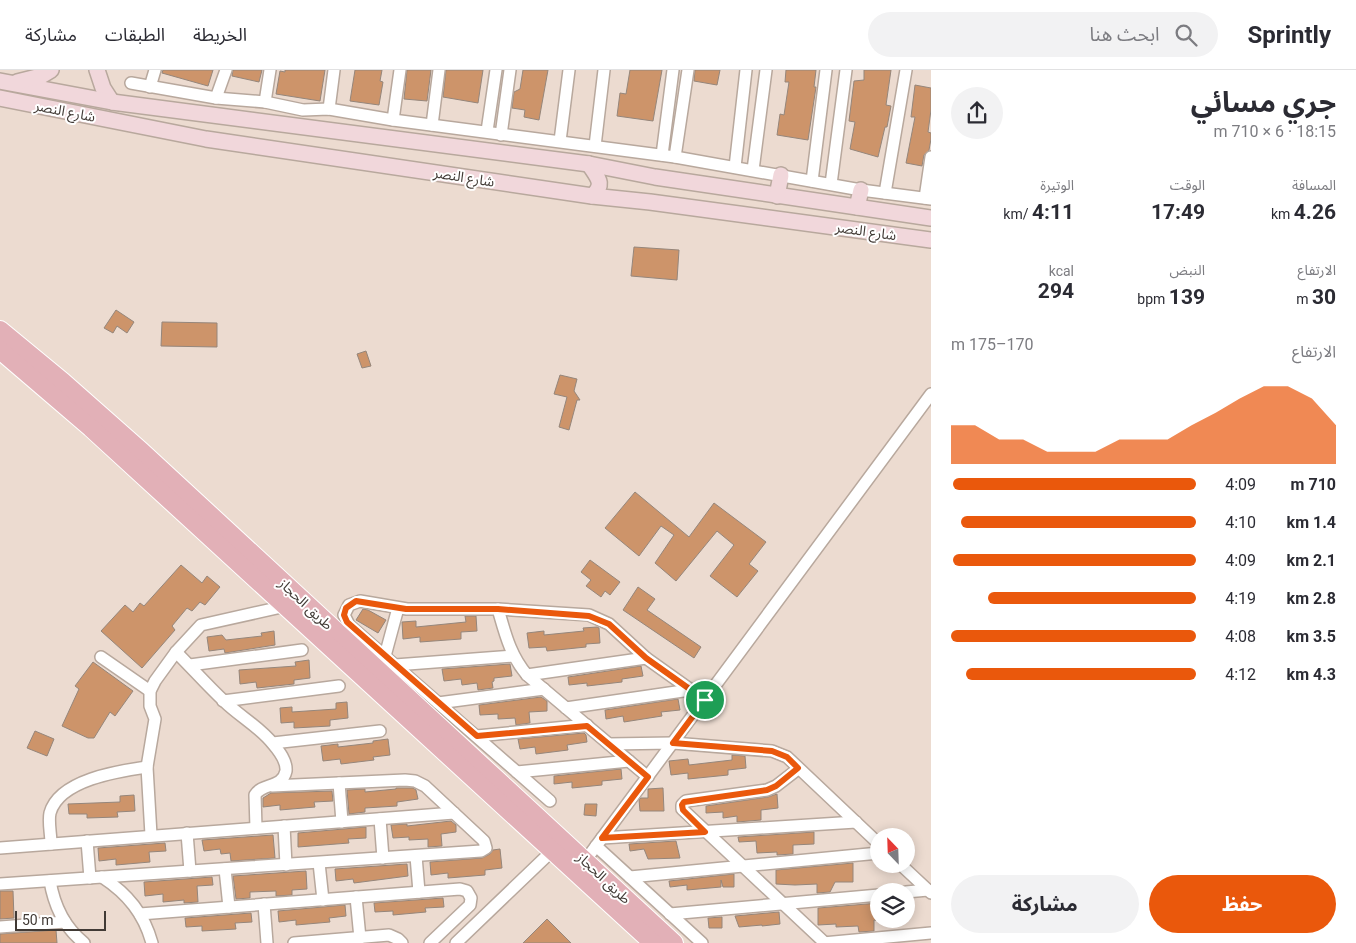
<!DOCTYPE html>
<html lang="ar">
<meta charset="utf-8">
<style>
body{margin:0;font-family:Roboto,"Noto Sans Arabic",sans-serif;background:#f2f2f3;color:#2b2b33;direction:rtl;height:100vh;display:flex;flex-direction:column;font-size:19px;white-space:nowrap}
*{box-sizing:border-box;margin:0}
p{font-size:16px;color:#7c7c81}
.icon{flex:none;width:28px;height:28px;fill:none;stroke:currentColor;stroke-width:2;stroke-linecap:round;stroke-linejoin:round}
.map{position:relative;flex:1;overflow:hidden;direction:ltr}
.drawer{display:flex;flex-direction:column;background:#fff;width:425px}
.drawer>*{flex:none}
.needle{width:32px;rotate:337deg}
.controls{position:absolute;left:870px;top:758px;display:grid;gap:10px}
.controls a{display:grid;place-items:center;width:45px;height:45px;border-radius:50%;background:#fff;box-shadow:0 2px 12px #0003;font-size:25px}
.scale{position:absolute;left:15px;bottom:12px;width:91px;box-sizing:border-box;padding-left:5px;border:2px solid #413a35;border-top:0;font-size:14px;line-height:18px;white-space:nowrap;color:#413a35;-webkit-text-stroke:4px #fff;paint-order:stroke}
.pin{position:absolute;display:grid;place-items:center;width:42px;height:42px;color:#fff;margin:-21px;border:2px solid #fff;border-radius:50%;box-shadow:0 1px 5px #0007}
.round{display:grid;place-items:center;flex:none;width:52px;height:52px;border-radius:26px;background:#f2f2f3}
.head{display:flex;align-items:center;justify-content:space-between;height:85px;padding:0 20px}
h1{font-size:28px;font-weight:700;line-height:38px}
.stats{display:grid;grid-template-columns:repeat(3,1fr);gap:8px;height:85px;padding:5px 20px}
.stats div{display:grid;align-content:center}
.stats b{font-size:21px;font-weight:700}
.stats small{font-size:14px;font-weight:400}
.stats p{font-size:14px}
.chart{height:140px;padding:10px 20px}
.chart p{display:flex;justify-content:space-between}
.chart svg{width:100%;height:90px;margin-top:5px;fill:#ea580c;opacity:.7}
.cta{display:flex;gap:10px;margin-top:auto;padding:10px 20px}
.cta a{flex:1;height:58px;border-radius:30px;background:#ea580c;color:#fff;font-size:20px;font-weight:700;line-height:58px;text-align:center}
.cta a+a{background:#f2f2f3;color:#2b2b33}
ul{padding:0 20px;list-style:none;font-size:16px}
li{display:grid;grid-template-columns:80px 60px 1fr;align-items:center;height:38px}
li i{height:12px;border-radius:6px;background:#ea580c}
header{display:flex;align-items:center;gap:30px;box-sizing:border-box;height:70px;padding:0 25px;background:#fff;border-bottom:1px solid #e1e1e2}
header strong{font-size:24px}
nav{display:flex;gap:28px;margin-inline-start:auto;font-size:18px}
.search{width:350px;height:45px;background:#f2f2f3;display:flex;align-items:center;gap:12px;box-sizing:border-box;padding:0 18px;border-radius:28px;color:#7c7c81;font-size:19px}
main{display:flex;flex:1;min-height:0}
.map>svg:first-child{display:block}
</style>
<header>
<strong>Sprintly</strong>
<div class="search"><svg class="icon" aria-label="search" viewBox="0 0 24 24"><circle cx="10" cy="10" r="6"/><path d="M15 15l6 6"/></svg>ابحث هنا</div>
<nav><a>الخريطة</a><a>الطبقات</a><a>مشاركة</a></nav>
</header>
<main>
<section class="drawer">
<div class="head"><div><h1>جري مسائي</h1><p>18:15 · 6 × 710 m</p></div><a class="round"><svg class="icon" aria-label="share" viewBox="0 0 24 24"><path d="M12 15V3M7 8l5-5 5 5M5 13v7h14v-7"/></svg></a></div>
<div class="stats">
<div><p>المسافة</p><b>4.26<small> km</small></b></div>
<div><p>الوقت</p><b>17:49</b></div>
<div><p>الوتيرة</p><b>4:11<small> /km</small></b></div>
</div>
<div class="stats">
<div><p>الارتفاع</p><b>30<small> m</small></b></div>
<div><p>النبض</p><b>139<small> bpm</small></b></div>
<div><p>kcal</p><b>294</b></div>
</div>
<div class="chart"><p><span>الارتفاع</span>170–175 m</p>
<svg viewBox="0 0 160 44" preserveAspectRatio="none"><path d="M0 44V25L10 25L20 32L30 32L40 38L50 38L60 38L70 32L80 32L90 32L100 25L110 19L120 12L130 6L140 6L150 12L160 25V44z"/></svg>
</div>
<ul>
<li><b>710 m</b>4:09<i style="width:99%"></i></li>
<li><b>1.4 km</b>4:10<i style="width:96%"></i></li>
<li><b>2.1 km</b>4:09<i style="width:99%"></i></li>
<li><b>2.8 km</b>4:19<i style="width:85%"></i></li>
<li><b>3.5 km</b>4:08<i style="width:100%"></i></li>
<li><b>4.3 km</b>4:12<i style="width:94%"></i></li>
</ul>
<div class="cta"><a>حفظ</a><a>مشاركة</a></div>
</section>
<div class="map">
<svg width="931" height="873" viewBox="0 0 931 873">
<rect width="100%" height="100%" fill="#ecdbd0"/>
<g fill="#cd946a" stroke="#95867b">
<path d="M 163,0 L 213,0 L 208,16 L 162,3 Z"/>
<path d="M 233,0 L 262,0 L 259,12 L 232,6 Z"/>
<path d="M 285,0 L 325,0 L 320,31 L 276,24 L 280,1 L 285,2 Z"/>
<path d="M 355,0 L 382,0 L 380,11 L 383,12 L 379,35 L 350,31 Z"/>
<path d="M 407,0 L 431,0 L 427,31 L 404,29 Z"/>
<path d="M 446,0 L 483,0 L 478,33 L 443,27 Z"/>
<path d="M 523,0 L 548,0 L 539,50 L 524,47 L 525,40 L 512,38 L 514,22 L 520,19 Z"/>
<path d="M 630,0 L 662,0 L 653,51 L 617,46 L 620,23 L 626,24 Z"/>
<path d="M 695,0 L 720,0 L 717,15 L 694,11 Z"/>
<path d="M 786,0 L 816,0 L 814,17 L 816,17 L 808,70 L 777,65 L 780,44 L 784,45 L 789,12 L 785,12 Z"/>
<path d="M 864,0 L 891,0 L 886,35 L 891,36 L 887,57 L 885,57 L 878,87 L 850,79 L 855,52 L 849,51 L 854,11 L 864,10 Z"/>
<path d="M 915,15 L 931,18 L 931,40 L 928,62 L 931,63 L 931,69 L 929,80 L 924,85 L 922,96 L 906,93 L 915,47 L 911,47 Z"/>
<path d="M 634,177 L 679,180 L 677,210 L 631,206 Z"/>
<path d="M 116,240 L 134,252 L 127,263 L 117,256 L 113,263 L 104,258 Z"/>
<path d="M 162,252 L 217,253 L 217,277 L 161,276 Z"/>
<path d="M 366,281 L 371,296 L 362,298 L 357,284 Z"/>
<path d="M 560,305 L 577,309 L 574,321 L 580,330 L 577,330 L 569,360 L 559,357 L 567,327 L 554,324 Z"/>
<path d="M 635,422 L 689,467 L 714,433 L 766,472 L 749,494 L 758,501 L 737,527 L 710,506 L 734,475 L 717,461 L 676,511 L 655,493 L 674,465 L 661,456 L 639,486 L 605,458 Z"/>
<path d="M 590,490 L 620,512 L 610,525 L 605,521 L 601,527 L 586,516 L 591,510 L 581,502 Z"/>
<path d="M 181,495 L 202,513 L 207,506 L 220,517 L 205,535 L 200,532 L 192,541 L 187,538 L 172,556 L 175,560 L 142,598 L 101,561 L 125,535 L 133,542 L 140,533 L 144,536 Z"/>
<path d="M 638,517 L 655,529 L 647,540 L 701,577 L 694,588 L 623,540 Z"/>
<path d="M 363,539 L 368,540 L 386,550 L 378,563 L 356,550 Z"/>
<path d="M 465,546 L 476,546 L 477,561 L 461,562 L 461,569 L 420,572 L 420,567 L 403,569 L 402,552 L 416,551 L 416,557 L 466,552 Z"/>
<path d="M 597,557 L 599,558 L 600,573 L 586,574 L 586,577 L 547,581 L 546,577 L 529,578 L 527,563 L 544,561 L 544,565 L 584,561 L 583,558 Z"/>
<path d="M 274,561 L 275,575 L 225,583 L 224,579 L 209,581 L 207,567 L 222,565 L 226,570 L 262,566 L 261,563 Z"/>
<path d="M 309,590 L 310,608 L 294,610 L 294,614 L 257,618 L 256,612 L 240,614 L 239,600 L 296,596 L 295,592 Z"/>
<path d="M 93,592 L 133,621 L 115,646 L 110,642 L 94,668 L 88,668 L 62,656 L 79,619 L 75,616 Z"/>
<path d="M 510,594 L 512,606 L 494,608 L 494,611 L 492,612 L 493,618 L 478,620 L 477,613 L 462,615 L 461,609 L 444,611 L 442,599 Z"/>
<path d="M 641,596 L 643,606 L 622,609 L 622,612 L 587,616 L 587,613 L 569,615 L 568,607 Z"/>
<path d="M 541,627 L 547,631 L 547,641 L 529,642 L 530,653 L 516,655 L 515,648 L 498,649 L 498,644 L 480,645 L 479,635 Z"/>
<path d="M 678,629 L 680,640 L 661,642 L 662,646 L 624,652 L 623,646 L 606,649 L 605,640 Z"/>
<path d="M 347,632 L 348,648 L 330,650 L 330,656 L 294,658 L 294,652 L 281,653 L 280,638 L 292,637 L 292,642 L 336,639 L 336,633 Z"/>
<path d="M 35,661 L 54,669 L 47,686 L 27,678 Z"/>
<path d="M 584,663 L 586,665 L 587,672 L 567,675 L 568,680 L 536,684 L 535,677 L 520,679 L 518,669 Z"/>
<path d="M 388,669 L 390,685 L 373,687 L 374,690 L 341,694 L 340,689 L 323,691 L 321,676 L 338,674 L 338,677 L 373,673 L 373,671 Z"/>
<path d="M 732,685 L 745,686 L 746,698 L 728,700 L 728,705 L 688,709 L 688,703 L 671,705 L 669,691 L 688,689 L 689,695 L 732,690 Z"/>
<path d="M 621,699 L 622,709 L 602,711 L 602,715 L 572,718 L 572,712 L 554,714 L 554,706 Z"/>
<path d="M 396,718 L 413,718 L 416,720 L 418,729 L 397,732 L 397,736 L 365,738 L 365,742 L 349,744 L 347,720 L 365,719 L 365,722 L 396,719 Z"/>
<path d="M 663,718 L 664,741 L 640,741 L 639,730 L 641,728 L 648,728 L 648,719 Z"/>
<path d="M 332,721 L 333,731 L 314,732 L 315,737 L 280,740 L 280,735 L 263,737 L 263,728 L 271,723 Z"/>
<path d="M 777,724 L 778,738 L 761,740 L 761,750 L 737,752 L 737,746 L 723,748 L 723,742 L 706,743 L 706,736 L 768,727 Z"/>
<path d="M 134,725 L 135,741 L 117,742 L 118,747 L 87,748 L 87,744 L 69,744 L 68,734 L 120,732 L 120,726 Z"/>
<path d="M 585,734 L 597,734 L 596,746 L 584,745 Z"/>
<path d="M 451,751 L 456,755 L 456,762 L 441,764 L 442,776 L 428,777 L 428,769 L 409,770 L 409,767 L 393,768 L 391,755 L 407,754 L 407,756 Z"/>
<path d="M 366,757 L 366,768 L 348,769 L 349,773 L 298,777 L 298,763 Z"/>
<path d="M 814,762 L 814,774 L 793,775 L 793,784 L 777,785 L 777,782 L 757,783 L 756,771 L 739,772 L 738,767 Z"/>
<path d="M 273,765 L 275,788 L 231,791 L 230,783 L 221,784 L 220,779 L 204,781 L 202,770 Z"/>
<path d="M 676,771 L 680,788 L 648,789 L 644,779 L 630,781 L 629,774 Z"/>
<path d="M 165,773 L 166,781 L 149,782 L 150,792 L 116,795 L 116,789 L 99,791 L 98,778 Z"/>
<path d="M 500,779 L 502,798 L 485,800 L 485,805 L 448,808 L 448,803 L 431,805 L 430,792 L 482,788 L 490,784 L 493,780 Z"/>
<path d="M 853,793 L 853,812 L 835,812 L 830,822 L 817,823 L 817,814 L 795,815 L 776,814 L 776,800 Z"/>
<path d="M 407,794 L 408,806 L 354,813 L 353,809 L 336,811 L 335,799 Z"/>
<path d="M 306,801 L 307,819 L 292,820 L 292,825 L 276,826 L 276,821 L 250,822 L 250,828 L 236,829 L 233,806 Z"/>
<path d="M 734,804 L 734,817 L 723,817 L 721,810 L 721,817 L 687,820 L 687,815 L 670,817 L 669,811 Z"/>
<path d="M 212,807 L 213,815 L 197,816 L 198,832 L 184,833 L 184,830 L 163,832 L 163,824 L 145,826 L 144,812 Z"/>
<path d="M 0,821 L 13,821 L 14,848 L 0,849 Z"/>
<path d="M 443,828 L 444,837 L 425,838 L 426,842 L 393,845 L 393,841 L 375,842 L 374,833 Z"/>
<path d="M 879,833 L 879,851 L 874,850 L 874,861 L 859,862 L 858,856 L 836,857 L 836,854 L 818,855 L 818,838 Z"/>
<path d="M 345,835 L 346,846 L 329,848 L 330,852 L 296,855 L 296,850 L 279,852 L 278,841 Z"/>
<path d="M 779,842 L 780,854 L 762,856 L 762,855 L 739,857 L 735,846 Z"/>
<path d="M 251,843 L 252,852 L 235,853 L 236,859 L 202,861 L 202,856 L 186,857 L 185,848 Z"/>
<path d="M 722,847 L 722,858 L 709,858 L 708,848 Z"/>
<path d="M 547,849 L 571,873 L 523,873 Z"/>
<path d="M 56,860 L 57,873 L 0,873 L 0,864 Z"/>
</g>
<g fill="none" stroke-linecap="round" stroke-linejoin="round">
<defs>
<g id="street">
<path d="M 131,13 L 216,28 L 265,32 L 303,40 L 329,39 L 393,50 L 675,87 L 861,120 L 931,129"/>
<path d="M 150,17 L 155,0"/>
<path d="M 216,28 L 226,0"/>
<path d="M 265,32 L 270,0"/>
<path d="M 329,39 L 334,0"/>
<path d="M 393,50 L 400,0"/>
<path d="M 432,55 L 439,0"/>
<path d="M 487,61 L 496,0"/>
<path d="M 501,65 L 510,0"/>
<path d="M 560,71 L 569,0"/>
<path d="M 595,76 L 604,0"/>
<path d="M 662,85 L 673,0"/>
<path d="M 675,87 L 688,0"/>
<path d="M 735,97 L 746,0"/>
<path d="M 753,100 L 766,0"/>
<path d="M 812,111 L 826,0"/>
<path d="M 831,114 L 846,0"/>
<path d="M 885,123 L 906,0"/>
<path d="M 925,128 L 931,87"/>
<path d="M 498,539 C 505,563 510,585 527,605 L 648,707"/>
<path d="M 176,582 C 192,598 207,615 224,631 C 239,646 260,657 273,674 C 279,681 287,691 286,701 C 282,719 263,712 255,725 L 256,758"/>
<path d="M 385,586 L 398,538"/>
<path d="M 101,587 L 150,621"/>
<path d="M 190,595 L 302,580"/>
<path d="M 395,595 L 513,586"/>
<path d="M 527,605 L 646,588"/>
<path d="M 223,631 L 339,616"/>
<path d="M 438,633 L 544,619"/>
<path d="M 566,638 L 690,620"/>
<path d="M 477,666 L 587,655"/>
<path d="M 273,673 L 380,661"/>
<path d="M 609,674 L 673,673 L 772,681 L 787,687 L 879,774"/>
<path d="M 798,699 L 776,716 L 767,720 L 686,731 L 682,735 L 682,739 L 825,873"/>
<path d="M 517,702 L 629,691"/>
<path d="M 339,713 L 342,752"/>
<path d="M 550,731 L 349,555 L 344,545 L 349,535 L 360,531 L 407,539 L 498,539 L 589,545 L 609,554 L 646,588 L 705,630"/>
<path d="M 380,749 L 383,788"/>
<path d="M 284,756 L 286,795"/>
<path d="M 187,763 L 190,801"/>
<path d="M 151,765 L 147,697 L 155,649 L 150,636 L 150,621 L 155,611 L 176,582 L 201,555 L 286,536"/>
<path d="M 602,768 L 856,752"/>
<path d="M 87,771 L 90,808"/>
<path d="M 51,774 C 51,764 48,752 50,743 C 59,710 118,701 147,697"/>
<path d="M 596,776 L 702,873"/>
<path d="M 0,778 L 454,743"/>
<path d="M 416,786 L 419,822"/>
<path d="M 585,791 L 931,324"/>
<path d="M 319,793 L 323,830"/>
<path d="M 900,794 L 931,823"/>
<path d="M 225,799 L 229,837"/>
<path d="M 102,807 C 128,824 144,844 152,873"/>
<path d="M 630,807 L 879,783"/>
<path d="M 50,811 C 54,835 64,857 84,873"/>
<path d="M 0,814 L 481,781 L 486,778 L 484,771 L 425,716 L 415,711 L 405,710 L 272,716"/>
<path d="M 906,822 L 928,820"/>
<path d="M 356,827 L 360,868"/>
<path d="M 264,834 L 267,873"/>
<path d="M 140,844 L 460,819 L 467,821 L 471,828 L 470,835 L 430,873"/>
<path d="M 670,844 L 879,825"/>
<path d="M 0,857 L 65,852"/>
<path d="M 294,873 L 389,865 L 398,869 L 402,873"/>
<path d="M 456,873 L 552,781"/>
<path d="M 823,873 L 931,863"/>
</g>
<g id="secondary">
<path d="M 97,0 L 103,18 L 112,32"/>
<path d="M 0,11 L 112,32 L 589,94 L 655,107 L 931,148"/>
<path d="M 17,12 L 41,6 L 51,0"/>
<path d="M 0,28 L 206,69 L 592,126 L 650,132 L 931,170"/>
<path d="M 589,94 C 597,107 606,114 592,126"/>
<path d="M 777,126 L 781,105"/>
<path d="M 857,137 L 861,120"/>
</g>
<g id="primary">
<path d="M 0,260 L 63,312 L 141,381 L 674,873"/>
<path d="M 0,280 L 91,358 L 653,873"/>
</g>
</defs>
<use href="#street" stroke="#b8a89d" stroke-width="14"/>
<use href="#secondary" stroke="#b8a89d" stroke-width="18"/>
<use href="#primary" stroke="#fff" stroke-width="20"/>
<use href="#street" stroke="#fff" stroke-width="11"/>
<use href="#secondary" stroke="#f1d7db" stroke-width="15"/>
<use href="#primary" stroke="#e2b0b7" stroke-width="18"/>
</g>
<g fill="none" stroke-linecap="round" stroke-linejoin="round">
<defs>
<path id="route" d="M 356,531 L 406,539 L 498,539 L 589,546 L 609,554 L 646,588 L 705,630 L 673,673 L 772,681 L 787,687 L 798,698 L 776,716 L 767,720 L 684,732 L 682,735 L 683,740 L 705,762 L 602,768 L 648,707 L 587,656 L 477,666 L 347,552 L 344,545 L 346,538 Z"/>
</defs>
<use href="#route" stroke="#fff" stroke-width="10"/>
<use href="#route" stroke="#ea580c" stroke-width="6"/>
</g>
<g text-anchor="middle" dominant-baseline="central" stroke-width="4" stroke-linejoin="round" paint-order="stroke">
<g font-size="14" fill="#413a35" stroke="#fff">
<text transform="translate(65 41) rotate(11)">شارع النصر</text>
<text transform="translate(464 107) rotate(9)">شارع النصر</text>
<text transform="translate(866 161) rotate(8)">شارع النصر</text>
<text transform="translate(306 534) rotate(43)">طريق الحجاز</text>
<text transform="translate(604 808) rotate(43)">طريق الحجاز</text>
</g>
</g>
</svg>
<div class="controls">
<a><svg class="needle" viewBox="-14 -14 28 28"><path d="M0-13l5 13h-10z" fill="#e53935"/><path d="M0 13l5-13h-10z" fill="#7c7c81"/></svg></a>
<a><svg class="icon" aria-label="layers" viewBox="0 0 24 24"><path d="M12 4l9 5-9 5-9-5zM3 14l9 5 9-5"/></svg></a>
</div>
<div class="scale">50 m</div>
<div class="pin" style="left:705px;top:630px;background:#1e9e55"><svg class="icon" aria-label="arrive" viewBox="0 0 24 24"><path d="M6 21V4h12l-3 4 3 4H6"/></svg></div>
</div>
</main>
